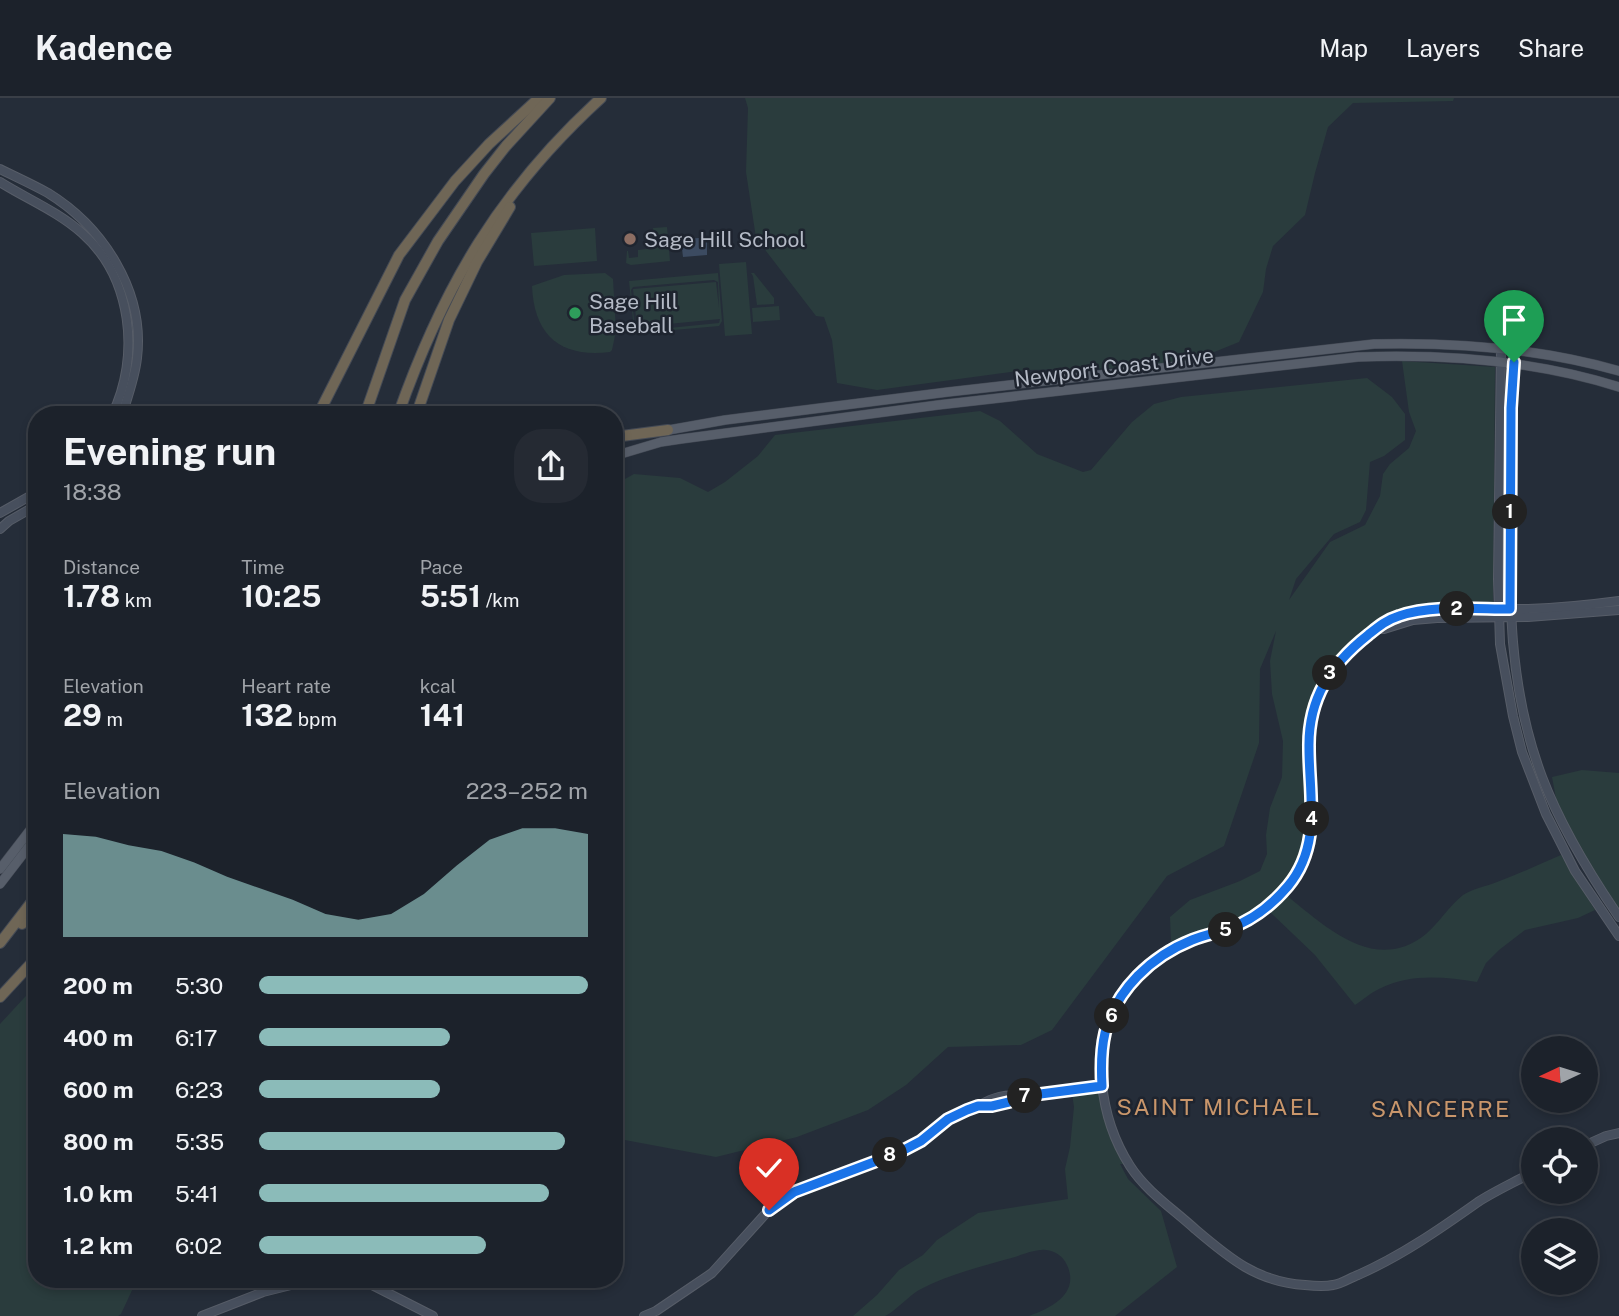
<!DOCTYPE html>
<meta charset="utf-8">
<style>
body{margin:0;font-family:"Public Sans",sans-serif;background:#252a33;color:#f1f3f6;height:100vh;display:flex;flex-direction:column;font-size:26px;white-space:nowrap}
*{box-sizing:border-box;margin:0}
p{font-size:23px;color:#a0a4a9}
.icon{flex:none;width:38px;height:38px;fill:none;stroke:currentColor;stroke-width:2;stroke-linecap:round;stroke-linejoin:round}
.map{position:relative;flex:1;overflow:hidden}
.sheet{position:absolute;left:28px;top:308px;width:595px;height:882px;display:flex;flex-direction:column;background:#1c222b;border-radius:28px;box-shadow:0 4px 10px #0003,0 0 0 2px #3a3f47}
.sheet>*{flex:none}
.needle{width:46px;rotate:266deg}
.controls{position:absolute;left:1521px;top:938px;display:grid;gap:14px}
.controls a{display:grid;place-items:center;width:77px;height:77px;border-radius:50%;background:#1c222b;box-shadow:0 4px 10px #0003,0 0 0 2px #3a3f47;font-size:35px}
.pin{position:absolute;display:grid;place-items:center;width:60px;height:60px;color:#fff;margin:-72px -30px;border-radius:50% 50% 50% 0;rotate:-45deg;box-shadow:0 0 7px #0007}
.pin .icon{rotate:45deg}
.km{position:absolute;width:35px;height:35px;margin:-18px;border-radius:50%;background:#222;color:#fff;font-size:19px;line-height:35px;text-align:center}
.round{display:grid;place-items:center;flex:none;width:74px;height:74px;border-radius:28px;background:#252a33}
.head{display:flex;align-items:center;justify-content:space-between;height:119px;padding:0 35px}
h1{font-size:38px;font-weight:700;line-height:52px}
.metrics{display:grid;grid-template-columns:repeat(3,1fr);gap:10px;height:119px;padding:7px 35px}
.metrics div{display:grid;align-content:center}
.metrics b{font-size:30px;font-weight:700}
.metrics small{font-size:19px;font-weight:400}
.metrics p{font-size:19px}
.chart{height:196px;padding:14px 35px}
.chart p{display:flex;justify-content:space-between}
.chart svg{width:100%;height:126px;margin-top:7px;fill:#8bbbb9;opacity:.7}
ul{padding:0 35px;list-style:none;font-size:23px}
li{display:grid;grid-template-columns:112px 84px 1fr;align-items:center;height:52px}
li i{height:18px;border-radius:9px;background:#8bbbb9}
header{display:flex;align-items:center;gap:42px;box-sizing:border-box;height:98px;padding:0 35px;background:#1c222b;border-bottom:2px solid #3a3f47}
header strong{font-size:33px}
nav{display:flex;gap:38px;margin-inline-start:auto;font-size:24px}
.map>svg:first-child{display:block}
</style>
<header>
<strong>Kadence</strong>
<nav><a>Map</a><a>Layers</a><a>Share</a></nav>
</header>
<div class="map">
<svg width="1619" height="1218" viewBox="0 0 1619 1218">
<rect width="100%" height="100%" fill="#252d39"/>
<g fill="#2a3c3d" fill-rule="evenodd">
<path d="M 745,0 L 1454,0 L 1453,3 L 1353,5 L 1328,29 L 1315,75 L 1305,117 L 1273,148 L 1266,171 L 1263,194 L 1239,244 L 1177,269 L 1026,272 L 877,292 L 837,285 L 832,242 L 824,219 L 816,218 L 756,140 L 746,74 L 748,10 Z"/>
<path d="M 667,129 L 670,163 L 631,167 L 626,165 L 627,153 L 628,153 L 629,160 L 638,159 L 638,152 L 655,150 L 653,130 Z"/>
<path d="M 595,130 L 597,163 L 534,168 L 531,135 Z"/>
<path d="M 746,164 L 752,236 L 725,238 L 719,166 Z"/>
<path d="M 605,175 L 613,181 L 616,233 L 612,252 L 610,254 C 561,260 534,238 532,188 L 564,177 Z"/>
<path d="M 718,175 L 722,223 L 719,228 L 640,235 L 634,232 L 629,183 ZM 714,182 L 718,184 L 719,210 L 716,184 L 633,191 L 637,229 L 720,221 L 719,225 L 639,233 L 635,231 L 631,192 L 633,189 Z"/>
<path d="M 751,175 L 754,175 L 774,200 L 774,206 L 757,207 L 753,178 Z"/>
<path d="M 779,208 L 780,222 L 753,224 L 752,210 Z"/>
<path d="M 1402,263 L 1495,269 L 1493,507 C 1472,509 1451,511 1430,513 C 1421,513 1412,513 1403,515 C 1381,521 1362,535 1345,551 C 1323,571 1307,605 1305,635 C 1304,682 1317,722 1296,766 C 1291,775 1286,785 1279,793 C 1248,824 1212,834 1171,846 L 1170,819 L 1190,802 L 1240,783 L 1260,773 L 1267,756 L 1266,737 L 1270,710 L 1282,679 L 1283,643 L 1272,596 L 1270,563 L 1276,533 L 1260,571 L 1259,645 L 1224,748 L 1167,778 L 1052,932 L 1021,947 L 948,949 L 906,987 L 868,1012 L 797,1039 L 716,1059 L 614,1040 L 614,387 L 634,376 L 680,380 L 708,394 L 725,384 L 758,358 L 775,337 L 980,313 L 1000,323 L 1037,356 L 1083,374 L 1091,372 L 1132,324 L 1154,306 L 1181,299 L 1367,280 L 1392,299 L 1405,316 L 1405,342 L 1384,358 L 1370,364 L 1366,412 L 1360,424 L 1334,436 L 1296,481 L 1289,502 L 1330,444 L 1365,427 L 1380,398 L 1383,376 L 1390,366 L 1409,350 L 1416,333 L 1409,314 Z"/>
<path d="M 1582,672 L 1619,675 L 1619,816 L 1559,716 L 1552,679 Z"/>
<path d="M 1561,757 L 1595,812 L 1578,820 L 1525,832 L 1499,852 L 1486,865 L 1477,884 C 1444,879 1411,875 1379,891 C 1370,895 1363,902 1355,907 L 1315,857 L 1269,813 L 1286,797 C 1326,829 1375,877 1426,836 C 1439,825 1449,808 1463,797 C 1472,791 1487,788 1497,784 C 1519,776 1540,766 1561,757 Z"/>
<path d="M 37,886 L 37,1181 L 150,1181 L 134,1188 L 121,1216 L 118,1218 L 0,1218 L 0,926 Z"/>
<path d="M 1100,993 L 1112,1042 L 1125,1066 L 1120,1066 L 1128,1081 L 1161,1113 L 1177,1169 L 1115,1218 L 1029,1218 C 1052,1210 1080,1195 1067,1167 C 1063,1158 1055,1153 1046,1152 C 1037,1151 1024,1156 1015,1159 C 983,1168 949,1176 919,1192 C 910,1197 893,1215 885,1218 C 879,1218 861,1218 853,1218 L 877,1197 L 899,1172 L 923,1157 L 937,1142 L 978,1115 L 1068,1101 L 1065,1071 L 1070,1049 L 1074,1009 L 1072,996 Z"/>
</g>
<path fill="#3c4b61" d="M 707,139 L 707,157 L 683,159 L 681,142 Z"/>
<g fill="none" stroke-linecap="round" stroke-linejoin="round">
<defs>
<g id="secondary">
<path d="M 0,71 C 16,79 32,86 48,95 C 103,129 145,193 137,260 C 135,279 128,298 122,317"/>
<path d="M 0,84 C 27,101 57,113 82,135 C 132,179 141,258 112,317"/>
<path d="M 1501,250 L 1498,481 L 1500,546 L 1513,618 L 1522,654 L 1546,716 L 1575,773 L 1619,838"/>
<path d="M 1514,251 C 1511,303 1511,354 1511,406 C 1509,501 1508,588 1542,679 C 1561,729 1589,775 1619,819"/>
<path d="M 0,415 L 37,394"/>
<path d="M 0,431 L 9,423 L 37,407"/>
<path d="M 1376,531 L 1384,531 L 1413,522 L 1437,520 L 1528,519 L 1619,512"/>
<path d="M 980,1007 C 994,999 1005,996 1021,998"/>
<path d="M 1586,1047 L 1606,1038 L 1619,1035"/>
<path d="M 1533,1074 C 1515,1084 1495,1093 1478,1104 C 1440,1131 1401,1158 1358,1177 C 1350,1180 1341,1186 1333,1187 C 1324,1189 1314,1188 1305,1187 C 1257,1184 1229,1160 1195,1131 C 1173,1111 1146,1093 1130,1068 C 1100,1021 1089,950 1119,901 C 1132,880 1153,860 1175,849 C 1192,841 1210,837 1228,831 C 1256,821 1282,800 1297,774 C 1319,736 1310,693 1309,651 C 1308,602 1330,567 1367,538 C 1372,534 1377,527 1383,524 C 1414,505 1491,512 1528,511 C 1558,510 1589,507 1619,503"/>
<path d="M 202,1218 L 263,1194 L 311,1182 L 372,1187 L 433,1218"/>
<path d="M 644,1218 L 656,1213 L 712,1175 L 769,1112 L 794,1094 L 898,1055 L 921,1043 L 948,1021 L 978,1008 L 992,1008 L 1009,1004 L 1025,998 L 1102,988"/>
</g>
<g id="primary">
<path d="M 663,333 L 725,322 L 948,294 L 1374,246 C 1457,244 1539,250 1619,273"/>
<path d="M 614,358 L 661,344 L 681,341 L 938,307 L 1358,259 C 1446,256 1535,262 1619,289"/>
<path d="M 0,771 L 37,723"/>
<path d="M 0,786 L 37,738"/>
</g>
<g id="highway">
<path d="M 318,317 L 399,157 L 455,83 L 489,46 L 539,0"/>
<path d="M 365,317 L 405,202 L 438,143 L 484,76 L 506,48 L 550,0"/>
<path d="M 398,317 C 443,189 500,92 601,0"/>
<path d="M 418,317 L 419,309 L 449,222 L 477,164 L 510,109"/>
<path d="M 614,339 L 668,332"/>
<path d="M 22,826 L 37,811"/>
<path d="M 0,845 L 37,797"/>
<path d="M 0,899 L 37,859"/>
</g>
</defs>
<use href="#secondary" stroke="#575d68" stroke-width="10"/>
<use href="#primary" stroke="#424853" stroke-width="10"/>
<use href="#highway" stroke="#444a55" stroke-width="12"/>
<use href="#secondary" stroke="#474f5d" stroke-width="8"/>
<use href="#primary" stroke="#575e6a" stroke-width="9"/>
<use href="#highway" stroke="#6f6656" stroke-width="10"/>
</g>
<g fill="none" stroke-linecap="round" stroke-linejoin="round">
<defs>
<path id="route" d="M 769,1112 L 794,1094 L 898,1055 L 921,1043 L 948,1021 L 967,1012 L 978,1008 L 992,1008 L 1009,1004 L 1025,998 L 1102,988 C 1101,971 1101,952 1105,935 C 1116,891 1152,858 1192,842 C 1204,837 1216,835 1228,831 C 1251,823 1272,807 1288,788 C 1322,747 1309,698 1309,650 C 1308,601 1330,567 1368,537 C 1378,529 1386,522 1399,518 C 1431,507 1475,511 1510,511 L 1511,310 L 1514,264"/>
</defs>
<use href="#route" stroke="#fff" stroke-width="14"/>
<use href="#route" stroke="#1a73e8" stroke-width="9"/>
</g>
<circle fill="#8d6e63" stroke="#1e242f" stroke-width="2.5" cx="630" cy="141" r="7"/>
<circle fill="#2e9e5b" stroke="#1e242f" stroke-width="2.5" cx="575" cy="215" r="7"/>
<g text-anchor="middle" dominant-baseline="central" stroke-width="5" stroke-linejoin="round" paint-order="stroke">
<g font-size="21" fill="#b4bac6" stroke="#1e242f" text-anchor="start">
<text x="644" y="141">Sage Hill School</text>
<text x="589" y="203">Sage Hill<tspan x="589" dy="24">Baseball</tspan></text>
</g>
<g font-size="21" fill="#b4bac6" stroke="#1e242f">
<text transform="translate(1114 269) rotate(-7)">Newport Coast Drive</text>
</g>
<g font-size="23" letter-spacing="2" fill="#c9966b" stroke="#1e242f">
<text x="1219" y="1008">SAINT MICHAEL</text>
<text x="1441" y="1010">SANCERRE</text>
</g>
</g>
</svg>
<div class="controls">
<a><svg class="needle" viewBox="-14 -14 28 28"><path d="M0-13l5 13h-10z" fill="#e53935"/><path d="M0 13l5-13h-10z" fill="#a0a4a9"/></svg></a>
<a><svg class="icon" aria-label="locate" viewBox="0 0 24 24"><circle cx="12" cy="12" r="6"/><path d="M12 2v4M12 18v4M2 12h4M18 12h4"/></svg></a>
<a><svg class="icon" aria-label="layers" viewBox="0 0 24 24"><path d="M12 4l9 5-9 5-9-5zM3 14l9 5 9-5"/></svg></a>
</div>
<div class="pin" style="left:1514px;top:264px;background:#1e9e55"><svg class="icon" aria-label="arrive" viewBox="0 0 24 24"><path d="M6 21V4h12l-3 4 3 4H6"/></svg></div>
<div class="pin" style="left:769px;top:1112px;background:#d93025"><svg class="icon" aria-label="check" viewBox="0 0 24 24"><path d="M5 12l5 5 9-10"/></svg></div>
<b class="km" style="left:1510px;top:414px">1</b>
<b class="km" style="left:1457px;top:511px">2</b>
<b class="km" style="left:1330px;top:575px">3</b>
<b class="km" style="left:1312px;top:721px">4</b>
<b class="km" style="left:1226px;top:832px">5</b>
<b class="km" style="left:1112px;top:918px">6</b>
<b class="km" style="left:1025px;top:998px">7</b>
<b class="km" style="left:890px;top:1057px">8</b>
<section class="sheet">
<div class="head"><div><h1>Evening run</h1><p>18:38</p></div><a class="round"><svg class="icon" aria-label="share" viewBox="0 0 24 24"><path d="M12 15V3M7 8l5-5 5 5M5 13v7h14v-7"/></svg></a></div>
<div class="metrics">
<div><p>Distance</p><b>1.78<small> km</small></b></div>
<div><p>Time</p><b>10:25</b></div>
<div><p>Pace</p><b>5:51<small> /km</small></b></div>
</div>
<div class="metrics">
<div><p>Elevation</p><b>29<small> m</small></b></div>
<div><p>Heart rate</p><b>132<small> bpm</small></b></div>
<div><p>kcal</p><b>141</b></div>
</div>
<div class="chart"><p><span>Elevation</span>223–252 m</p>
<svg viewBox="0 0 160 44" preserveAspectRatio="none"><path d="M0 44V8L10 9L20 12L30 14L40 18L50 23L60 27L70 31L80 36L90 38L100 36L110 29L120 19L130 10L140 6L150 6L160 8V44z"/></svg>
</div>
<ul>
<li><b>200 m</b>5:30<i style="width:100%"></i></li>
<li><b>400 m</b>6:17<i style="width:58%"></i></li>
<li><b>600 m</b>6:23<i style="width:55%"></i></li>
<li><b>800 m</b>5:35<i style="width:93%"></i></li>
<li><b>1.0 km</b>5:41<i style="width:88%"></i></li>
<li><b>1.2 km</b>6:02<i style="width:69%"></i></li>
</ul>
</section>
</div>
